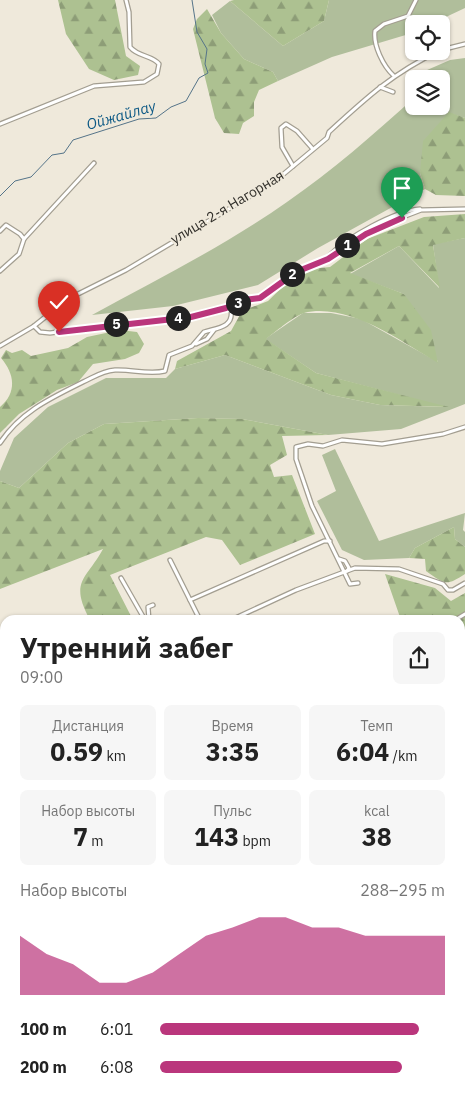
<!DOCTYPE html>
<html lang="ru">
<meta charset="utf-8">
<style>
body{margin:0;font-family:"IBM Plex Sans",sans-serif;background:#f6f6f6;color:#222;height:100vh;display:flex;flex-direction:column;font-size:19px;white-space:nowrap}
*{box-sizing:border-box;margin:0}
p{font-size:16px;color:#767676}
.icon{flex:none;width:28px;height:28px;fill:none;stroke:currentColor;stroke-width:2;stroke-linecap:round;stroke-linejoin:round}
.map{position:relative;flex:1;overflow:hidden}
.side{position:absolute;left:0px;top:615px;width:465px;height:480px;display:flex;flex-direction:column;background:#fff;border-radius:15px 15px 0 0;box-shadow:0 1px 4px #0004}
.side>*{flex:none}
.tools{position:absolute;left:405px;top:15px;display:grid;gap:10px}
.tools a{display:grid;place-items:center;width:45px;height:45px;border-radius:8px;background:#fff;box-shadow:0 1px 4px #0004;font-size:25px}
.pin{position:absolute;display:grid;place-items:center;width:42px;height:42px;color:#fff;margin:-51px -21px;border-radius:50% 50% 50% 0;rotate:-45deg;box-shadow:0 0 5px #0007}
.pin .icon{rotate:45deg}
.km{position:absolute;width:25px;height:25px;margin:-12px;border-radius:50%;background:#222;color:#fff;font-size:14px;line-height:25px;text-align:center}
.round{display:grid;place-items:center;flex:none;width:52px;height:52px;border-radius:8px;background:#f6f6f6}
.head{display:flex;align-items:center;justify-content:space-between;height:85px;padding:0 20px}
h1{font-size:28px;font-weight:700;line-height:38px}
.stats{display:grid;grid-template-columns:repeat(3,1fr);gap:8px;height:85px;padding:5px 20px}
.stats div{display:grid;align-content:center;border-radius:8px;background:#f6f6f6;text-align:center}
.stats b{font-size:25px;font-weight:700}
.stats small{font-size:14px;font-weight:400}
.stats p{font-size:14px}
.chart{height:140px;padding:10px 20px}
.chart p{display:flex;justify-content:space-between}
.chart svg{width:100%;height:90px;margin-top:5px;fill:#ba367c;opacity:.7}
ul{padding:0 20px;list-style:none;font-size:16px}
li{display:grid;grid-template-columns:80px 60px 1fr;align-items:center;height:38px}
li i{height:12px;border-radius:6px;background:#ba367c}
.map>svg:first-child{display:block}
</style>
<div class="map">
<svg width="465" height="1095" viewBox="0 0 465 1095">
<defs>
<pattern id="forest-firs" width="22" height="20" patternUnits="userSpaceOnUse" patternTransform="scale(1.25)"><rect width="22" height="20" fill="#adc191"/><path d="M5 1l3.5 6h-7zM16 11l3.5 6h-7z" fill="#8d9d77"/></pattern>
</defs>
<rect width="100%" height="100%" fill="#efe9db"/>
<g fill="#b0be9b">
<path d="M 329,0 L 465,0 L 465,8 L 431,24 L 414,24 L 414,32 L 409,34 L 332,57 L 278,81 L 273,72 L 244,59 L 221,33 L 212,15 L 230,1 L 283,46 L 324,21 Z"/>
<path d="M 465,58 L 465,118 L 449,113 L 420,173 L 425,189 L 318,248 L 258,285 L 173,306 L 92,315 C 158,279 226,245 287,202 C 332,171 374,134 414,98 L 414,106 L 441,106 L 441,79 L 422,79 L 418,74 L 450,60 Z"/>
<path d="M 465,238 L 465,404 L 401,429 L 328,435 L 242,419 L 198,418 L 104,424 L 68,443 L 19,488 L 0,481 L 0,471 L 14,438 L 48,407 L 106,378 L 166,378 L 175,369 L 225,355 L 331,395 L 380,405 L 445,407 L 316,373 L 265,339 L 303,313 L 331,313 L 361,319 L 438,362 L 404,294 L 350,274 L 399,246 L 439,288 L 433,244 Z"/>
<path d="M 335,449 L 379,541 L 465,513 L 463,530 L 465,532 L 465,547 L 455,539 L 454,527 L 415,548 L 409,558 L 364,560 L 342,550 L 317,501 L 336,491 L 322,455 Z"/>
<path d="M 460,706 L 465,707 L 465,758 L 460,758 Z"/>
</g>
<g fill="url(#forest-firs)">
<path d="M 58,0 L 115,0 L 126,56 L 140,66 L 138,75 L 114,80 L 89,69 L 66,34 Z"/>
<path d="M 234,0 L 329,0 L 324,21 L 283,46 L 230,1 Z"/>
<path d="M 207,9 L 221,33 L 244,59 L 273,72 L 278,81 L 259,90 L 254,102 L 254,116 L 243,123 L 239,134 L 224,133 L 215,118 L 193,29 L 197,19 Z"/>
<path d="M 449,112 L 465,118 L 465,196 L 436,195 L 425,189 L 420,173 L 423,141 Z"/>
<path d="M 465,214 L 465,238 L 433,245 L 440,288 L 399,246 L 350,273 L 404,294 L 431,330 L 438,363 C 402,342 348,302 304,313 C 294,316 275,332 266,339 L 316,373 L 449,407 L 380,405 L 331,395 L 225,355 L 175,369 L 177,361 L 231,331 L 242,311 L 268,301 L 300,270 L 330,267 L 367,239 L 424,217 Z"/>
<path d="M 120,330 L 137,332 L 144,344 L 139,353 L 125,359 L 93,364 L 78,382 L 57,390 L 19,414 L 0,433 L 0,407 C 17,393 15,374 1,358 L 6,350 L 12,353 L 22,350 L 31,356 L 68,348 L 87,337 Z"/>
<path d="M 198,418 L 242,419 L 328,435 L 282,436 L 287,455 L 270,465 L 274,477 L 292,475 L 315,534 L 240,565 L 222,540 L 206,537 L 110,575 L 133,620 L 90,620 C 69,581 86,580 103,549 L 0,589 L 0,481 L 19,488 L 68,443 L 104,424 Z"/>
<path d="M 454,527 L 455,539 L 465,547 L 465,574 C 446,586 446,585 426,571 L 425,559 L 409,558 L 415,548 Z"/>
<path d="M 385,574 L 435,588 L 451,601 L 465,593 L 465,707 L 460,706 L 460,620 L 401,620 Z"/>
<path d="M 0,685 L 5,694 L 5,968 L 0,970 Z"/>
<path d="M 465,919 L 465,984 L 460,987 L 460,924 Z"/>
</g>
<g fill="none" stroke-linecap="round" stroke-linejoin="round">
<path stroke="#557489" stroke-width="1" d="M 0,196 L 15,181 L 31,177 L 52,155 L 64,153 L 73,140 L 139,119 L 156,118 L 171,107 L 186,101 L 199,78 L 208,73 L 205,64 L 207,49 L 197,32 L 192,0"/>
<defs>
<g id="minor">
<path d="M 441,50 L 465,44"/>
<path d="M 394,76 C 383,66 373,45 375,31 L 384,24 L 408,16 L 416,0"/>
<path d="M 380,87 L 393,92"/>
<path d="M 0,124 L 94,86 L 144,82 L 157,74 L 159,64 C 152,55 138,57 130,47 L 129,12 L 126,0"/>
<path d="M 293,166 L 282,147 L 281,128 L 286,124 L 297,131 L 312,148"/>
<path d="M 0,231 L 6,225 L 20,234 L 24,239 L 19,254 L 0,271"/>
<path d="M 24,239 L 94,163"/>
<path d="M 329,256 C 347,237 395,211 420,209"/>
<path d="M 34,326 L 40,332 L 50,333 L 123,323 L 191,317 L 226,308 L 244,300 L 260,298 L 296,272 L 328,259 L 353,241 L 382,225 L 421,210 L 465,209"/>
<path d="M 196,344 L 207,339 L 214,330"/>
<path d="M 0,346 L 34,326 L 68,299 L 126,270 L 274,182 L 327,138 L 329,132 C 366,98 393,73 439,51"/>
<path d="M 0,443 C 20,412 51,398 83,382 C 94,377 102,371 115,370 C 132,369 148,375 165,371 L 169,355 L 192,346 L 204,332 C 216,328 234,328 231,310 L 227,309"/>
<path d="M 339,559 L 345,561 L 349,568 L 347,571"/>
<path d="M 170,560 L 200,620"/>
<path d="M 121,578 L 145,620"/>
<path d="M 358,583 L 350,584 L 312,506 L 296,459 L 296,447 L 308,444 L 323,446 L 342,440 L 382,444 L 443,434 L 465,427"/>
<path d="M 190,600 L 324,541 L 330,541"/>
<path d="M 149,620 L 148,607 L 153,605"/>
<path d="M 231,620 L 296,590 L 355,568 L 399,569 L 443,584 L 448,590 L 453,590 L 465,583"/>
<path d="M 455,620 L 465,614"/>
<path d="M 0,667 L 5,667"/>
<path d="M 460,821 L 465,818"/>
<path d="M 460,903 L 465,889"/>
<path d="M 0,982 L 5,982"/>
<path d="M 460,1012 L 465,1009"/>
<path d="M 0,1024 L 5,1026"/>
<path d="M 460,1049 L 465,1045"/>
<path d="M 0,1071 L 5,1072"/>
<path d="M 460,1085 L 465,1086"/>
<path d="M 263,1090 L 269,1093"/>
<path d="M 206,1095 L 214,1090"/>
<path d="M 345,1095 L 347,1090"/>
<path d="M 409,1095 L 415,1090"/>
<path d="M 448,1095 L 453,1090"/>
</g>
</defs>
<use href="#minor" stroke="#a39e91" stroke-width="5.5"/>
<use href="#minor" stroke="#fff" stroke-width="3"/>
</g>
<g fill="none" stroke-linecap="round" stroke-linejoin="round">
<defs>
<path id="route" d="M 59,332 L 191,317 L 226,308 L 244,300 L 260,298 L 296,272 L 328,259 L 366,234 L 402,218"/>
</defs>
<use href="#route" stroke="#fff" stroke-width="10"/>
<use href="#route" stroke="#ba367c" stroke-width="6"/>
</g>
<g text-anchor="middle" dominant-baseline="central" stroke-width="4.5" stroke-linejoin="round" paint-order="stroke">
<g font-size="14" fill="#312f2a" stroke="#efe9db">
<text transform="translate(227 207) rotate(-31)">улица 2-я Нагорная</text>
</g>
<g font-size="15" font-style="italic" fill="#0d5985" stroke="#efe9db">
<text transform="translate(121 115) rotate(-16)">Ойжайлау</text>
</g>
</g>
</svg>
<div class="tools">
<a><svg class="icon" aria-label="locate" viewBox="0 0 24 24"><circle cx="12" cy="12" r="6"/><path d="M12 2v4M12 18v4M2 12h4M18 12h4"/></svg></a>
<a><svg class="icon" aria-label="layers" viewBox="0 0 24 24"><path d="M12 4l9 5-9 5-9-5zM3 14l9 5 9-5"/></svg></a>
</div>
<div class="pin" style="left:402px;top:218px;background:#1e9e55"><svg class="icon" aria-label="arrive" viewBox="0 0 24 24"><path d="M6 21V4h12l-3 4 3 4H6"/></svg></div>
<div class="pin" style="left:59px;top:332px;background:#d93025"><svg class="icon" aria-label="check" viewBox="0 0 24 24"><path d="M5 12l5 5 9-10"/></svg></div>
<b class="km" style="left:347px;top:245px">1</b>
<b class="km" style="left:292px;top:274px">2</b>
<b class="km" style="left:238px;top:303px">3</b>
<b class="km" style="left:178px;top:318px">4</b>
<b class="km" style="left:116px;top:324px">5</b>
<section class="side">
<div class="head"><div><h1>Утренний забег</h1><p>09:00</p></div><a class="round"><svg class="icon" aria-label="share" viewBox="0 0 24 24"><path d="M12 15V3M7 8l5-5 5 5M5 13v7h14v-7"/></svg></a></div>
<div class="stats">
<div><p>Дистанция</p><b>0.59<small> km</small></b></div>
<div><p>Время</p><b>3:35</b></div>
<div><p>Темп</p><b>6:04<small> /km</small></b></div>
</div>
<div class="stats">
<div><p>Набор высоты</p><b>7<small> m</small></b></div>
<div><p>Пульс</p><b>143<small> bpm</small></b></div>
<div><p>kcal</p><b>38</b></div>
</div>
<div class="chart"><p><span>Набор высоты</span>288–295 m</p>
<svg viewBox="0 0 160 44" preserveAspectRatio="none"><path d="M0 44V15L10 24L20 29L30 38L40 38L50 33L60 24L70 15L80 11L90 6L100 6L110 11L120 11L130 15L140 15L150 15L160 15V44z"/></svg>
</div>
<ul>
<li><b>100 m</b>6:01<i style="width:91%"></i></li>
<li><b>200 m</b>6:08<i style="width:85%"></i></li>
</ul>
</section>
</div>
